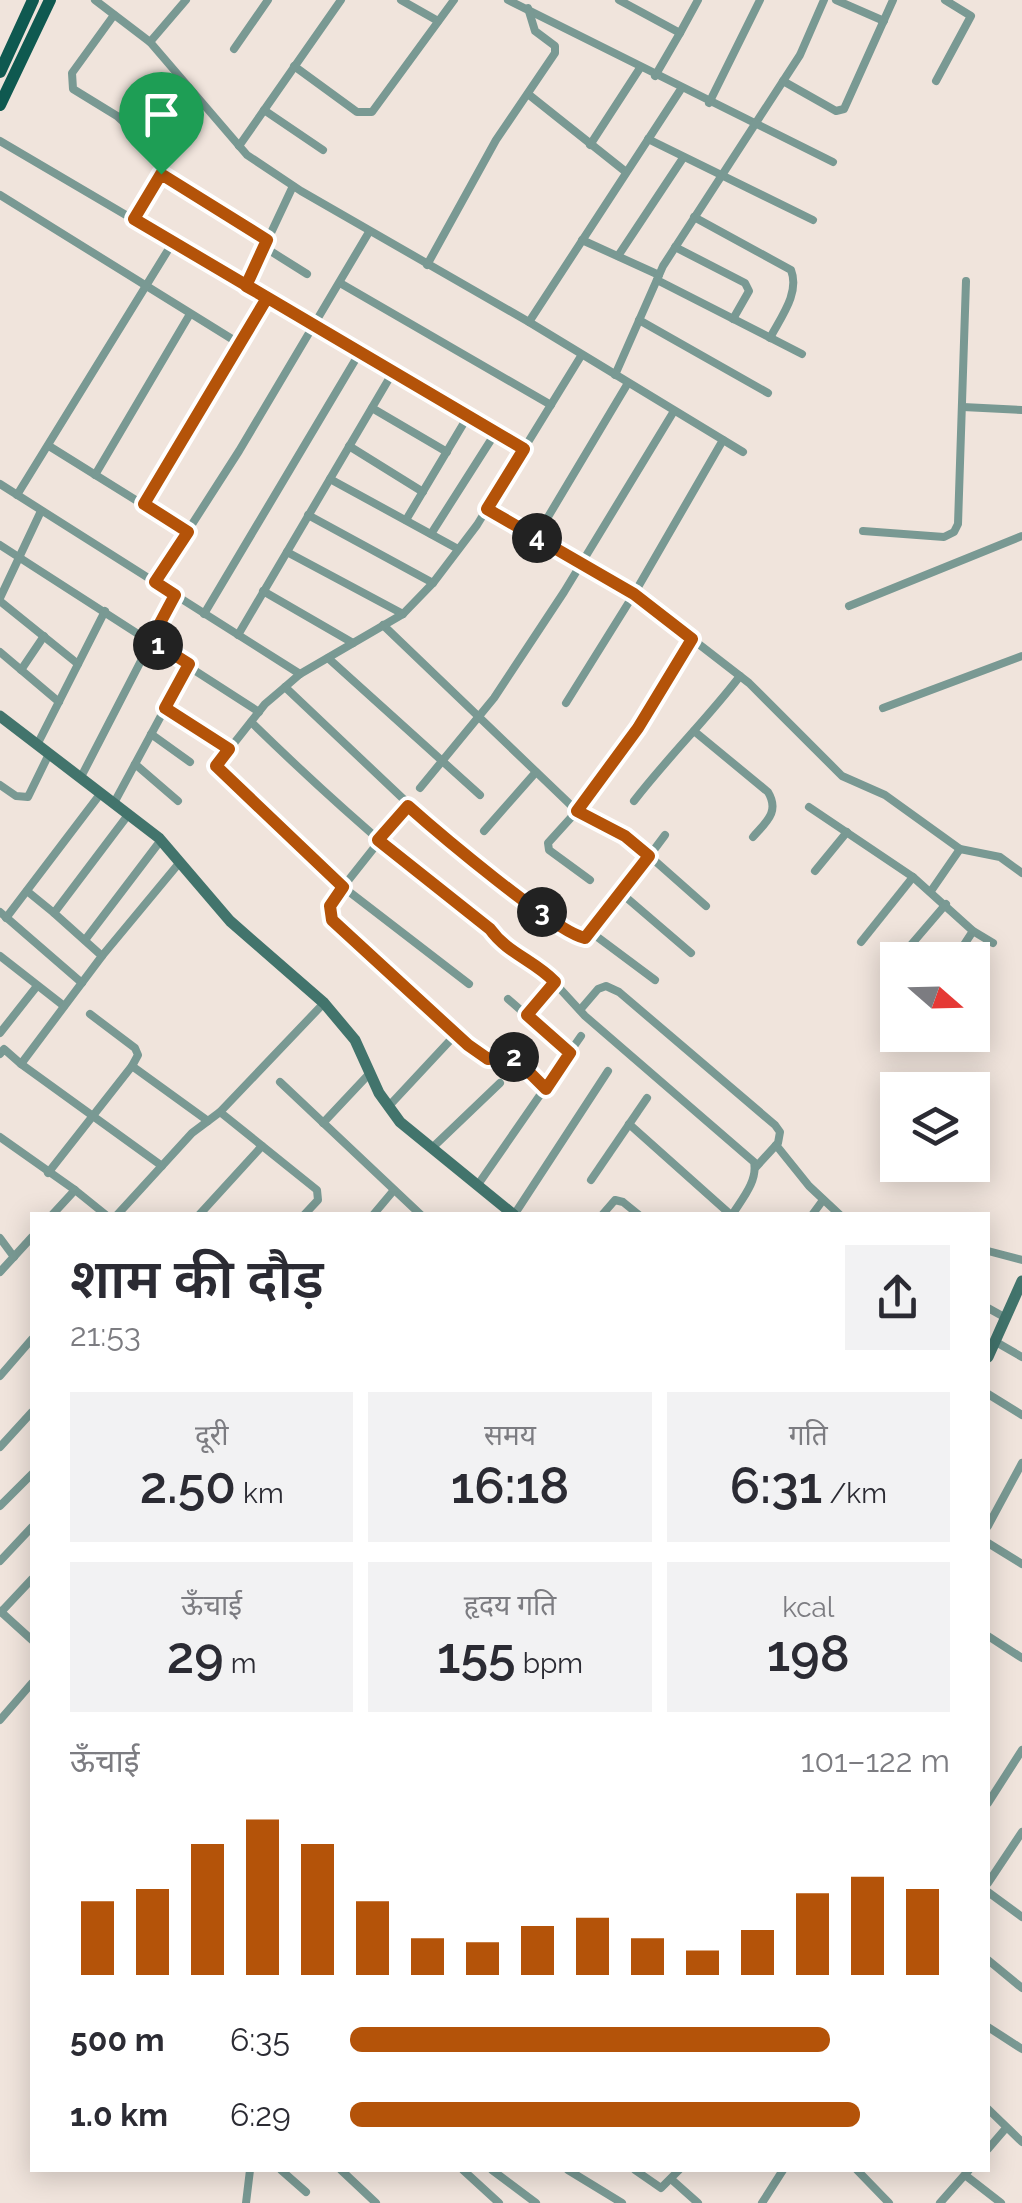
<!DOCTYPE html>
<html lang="hi">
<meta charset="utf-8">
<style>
body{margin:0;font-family:Raleway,"Noto Sans Devanagari",sans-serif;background:#f2f2f3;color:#2b2b33;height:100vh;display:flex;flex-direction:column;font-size:38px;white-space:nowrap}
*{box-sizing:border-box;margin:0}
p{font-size:32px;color:#7c7c81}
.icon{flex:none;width:55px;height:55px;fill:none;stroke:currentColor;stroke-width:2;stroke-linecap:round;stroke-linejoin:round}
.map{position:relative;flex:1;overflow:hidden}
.side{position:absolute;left:30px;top:1212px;width:960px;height:960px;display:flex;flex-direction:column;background:#fff;border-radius:0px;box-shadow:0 5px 25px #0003}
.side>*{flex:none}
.needle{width:65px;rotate:110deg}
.tools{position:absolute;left:880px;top:942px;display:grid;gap:20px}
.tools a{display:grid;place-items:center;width:110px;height:110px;border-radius:0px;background:#fff;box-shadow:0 5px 25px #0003;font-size:50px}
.pin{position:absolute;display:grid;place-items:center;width:85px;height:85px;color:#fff;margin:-102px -42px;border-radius:50% 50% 50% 0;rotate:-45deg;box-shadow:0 0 10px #0007}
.pin .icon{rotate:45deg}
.km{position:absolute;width:50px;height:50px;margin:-25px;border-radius:50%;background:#222;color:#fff;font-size:28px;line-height:50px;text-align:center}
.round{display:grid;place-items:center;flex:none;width:105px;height:105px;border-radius:0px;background:#f2f2f3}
.summary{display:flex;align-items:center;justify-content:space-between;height:170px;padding:0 40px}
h1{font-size:55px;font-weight:600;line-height:75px}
.metrics{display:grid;grid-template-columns:repeat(3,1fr);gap:15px;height:170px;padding:10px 40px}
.metrics div{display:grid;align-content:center;border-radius:0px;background:#f2f2f3;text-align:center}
.metrics b{font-size:50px;font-weight:600}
.metrics small{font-size:28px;font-weight:400}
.metrics p{font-size:28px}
.chart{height:280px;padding:20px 40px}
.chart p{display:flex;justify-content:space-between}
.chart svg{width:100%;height:180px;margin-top:10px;stroke:#b45309;stroke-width:6}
ul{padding:0 40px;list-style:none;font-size:32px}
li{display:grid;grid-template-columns:160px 120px 1fr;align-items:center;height:75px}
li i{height:25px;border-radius:12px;background:#b45309}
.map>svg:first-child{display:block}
</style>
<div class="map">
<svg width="1022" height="2203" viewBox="0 0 1022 2203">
<rect width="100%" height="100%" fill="#f0e4dc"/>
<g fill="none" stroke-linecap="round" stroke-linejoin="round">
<g stroke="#799993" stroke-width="8">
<path d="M 95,0 L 150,42 L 247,155 L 301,191 L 529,322 L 743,452"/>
<path d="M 401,0 L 438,21"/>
<path d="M 508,0 L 833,162"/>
<path d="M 619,0 L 680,33 L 698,0"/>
<path d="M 836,0 L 884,21"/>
<path d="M 114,15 L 72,73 L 73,89 L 117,116 L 165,160 L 165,168 L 134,219"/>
<path d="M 150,42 L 186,0"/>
<path d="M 234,49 L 268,0"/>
<path d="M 294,66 L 357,112 L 372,112 L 454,0"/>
<path d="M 655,76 L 680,33"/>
<path d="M 783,81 L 836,111 L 844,109 L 893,0"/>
<path d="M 936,81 L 971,16 L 945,0"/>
<path d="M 528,94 L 626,172"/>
<path d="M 709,103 L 760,0"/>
<path d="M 264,110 L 323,150"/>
<path d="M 648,139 L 813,220"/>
<path d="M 0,141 L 524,449"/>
<path d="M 590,145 L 640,68"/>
<path d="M 239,146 L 341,0"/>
<path d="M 161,174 L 267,240"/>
<path d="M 0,195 L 240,344"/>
<path d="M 694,217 L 791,270 C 800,293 781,317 770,338"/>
<path d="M 582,240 L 659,275"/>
<path d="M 264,247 L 307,274"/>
<path d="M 675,247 L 745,283 L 749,291 L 733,319"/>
<path d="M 618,256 L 683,158"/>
<path d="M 427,265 L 496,140 L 555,53 L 555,46 L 535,31 L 528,8"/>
<path d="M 657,280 L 802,354"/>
<path d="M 340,283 L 551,405"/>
<path d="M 246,286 L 293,186"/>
<path d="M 639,320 L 768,393"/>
<path d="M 529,322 L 681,89"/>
<path d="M 615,375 L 663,266 L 800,55 L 824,0"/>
<path d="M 963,407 L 1022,410"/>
<path d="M 372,408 L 447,452"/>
<path d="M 49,446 L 187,532"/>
<path d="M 349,446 L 423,492"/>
<path d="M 95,475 L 190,314"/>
<path d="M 330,479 L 458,549"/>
<path d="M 0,484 L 300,674"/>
<path d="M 17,495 L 173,242"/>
<path d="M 144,504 L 267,298"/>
<path d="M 487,509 L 634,594 L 749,683 L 842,776 L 885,795 L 960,849 L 1000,857 L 1022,873"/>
<path d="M 308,515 L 433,583"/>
<path d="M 406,520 L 468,416"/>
<path d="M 863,531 L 944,537 L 954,532 L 958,524 L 966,281"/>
<path d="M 431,534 L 496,432"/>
<path d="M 536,537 L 628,383"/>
<path d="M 0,545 L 259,712"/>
<path d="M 287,552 L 403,614"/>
<path d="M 155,582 L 239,451 L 369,232"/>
<path d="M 263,591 L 353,643"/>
<path d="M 0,598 L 41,511"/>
<path d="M 0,601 L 78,664"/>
<path d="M 849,606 L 1022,536"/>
<path d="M 204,614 L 360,352"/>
<path d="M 383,625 L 577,811 L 637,845 L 706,906"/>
<path d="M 238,635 L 393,372"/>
<path d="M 0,652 L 59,702"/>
<path d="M 328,658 L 480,795"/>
<path d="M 21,670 L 44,636"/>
<path d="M 285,687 L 433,827 L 578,937 L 585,937 L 592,933 L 665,835"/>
<path d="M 566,703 L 634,594 L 723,440"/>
<path d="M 165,708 L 229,749"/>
<path d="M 883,708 L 1022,656"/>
<path d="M 251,722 C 327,796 405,866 490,929 L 509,951 L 540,967 L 585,1016 L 754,1162 C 758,1181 742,1199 732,1215"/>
<path d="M 694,731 L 768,792 C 780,812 766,822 753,837"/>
<path d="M 151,734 L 190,762"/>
<path d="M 37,745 L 105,611"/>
<path d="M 135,764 L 178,801"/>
<path d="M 81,777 L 175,595"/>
<path d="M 0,785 L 16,796 L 28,797 L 49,754"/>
<path d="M 420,788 L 494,698 L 564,592 L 674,411"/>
<path d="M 634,801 C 668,757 707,719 740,676"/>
<path d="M 114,803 L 189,664"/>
<path d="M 408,805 L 343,887 L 469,984"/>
<path d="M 809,807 L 913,877 L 973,931 L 993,943"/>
<path d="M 484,831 L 536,772"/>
<path d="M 815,871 L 847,832"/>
<path d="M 590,880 L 549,850 L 548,843 L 577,811 L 638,728 L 692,639"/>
<path d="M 27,891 L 54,913"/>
<path d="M 931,891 L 960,849"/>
<path d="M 621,893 L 691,953"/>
<path d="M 0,912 L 82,983"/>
<path d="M 6,918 L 101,793"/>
<path d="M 592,933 L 655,980"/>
<path d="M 85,940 L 161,840"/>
<path d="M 861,942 L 913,877"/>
<path d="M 0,956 L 64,1006"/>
<path d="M 102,956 L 180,862"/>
<path d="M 898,960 L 946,904"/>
<path d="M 954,960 L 973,931"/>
<path d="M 888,972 L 898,960"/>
<path d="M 508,999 L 570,1053"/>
<path d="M 580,1010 L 598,989 L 606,986 L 619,992 L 775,1125 L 780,1132 L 778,1143 L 756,1167"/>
<path d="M 90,1014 L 135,1048 L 138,1055 L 132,1066"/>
<path d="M 527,1015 L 555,983"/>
<path d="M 0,1033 L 37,986"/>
<path d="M 457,1033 L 332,920 L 330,907 L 343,887 L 216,766 L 265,704 L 285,687 L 300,674 L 403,614 L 433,583 L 477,525 L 581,356"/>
<path d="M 0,1054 L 4,1049 L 21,1064 L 102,956 L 54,913 L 128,815"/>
<path d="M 21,1064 L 162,1166"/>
<path d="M 280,1082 L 421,1215"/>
<path d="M 388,1107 L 457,1033 L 489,1059 L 513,1056 L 546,1089"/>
<path d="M 220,1112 L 317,1190 L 318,1200 L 304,1215"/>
<path d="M 323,1123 L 370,1073"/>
<path d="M 629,1124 L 731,1215"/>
<path d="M 0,1137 L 75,1190"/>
<path d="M 776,1145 L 809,1186 L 840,1215"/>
<path d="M 432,1148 L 500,1083"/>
<path d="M 48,1173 L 132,1066 L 208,1121"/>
<path d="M 591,1180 L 647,1098"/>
<path d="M 477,1186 L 581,1036"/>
<path d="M 52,1215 L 75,1190 L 106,1215"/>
<path d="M 117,1215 L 192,1133 L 220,1112 L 324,1003"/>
<path d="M 199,1215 L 262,1146"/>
<path d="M 373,1215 L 394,1190"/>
<path d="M 514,1215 L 608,1071"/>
<path d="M 602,1215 L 615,1200 L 623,1202 L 639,1215"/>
<path d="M 812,1215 L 823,1200"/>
<path d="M 0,1238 L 14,1257"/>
<path d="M 988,1251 L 1022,1260"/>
<path d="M 0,1272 L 32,1237"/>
<path d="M 988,1308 L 1006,1318"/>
<path d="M 996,1342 L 1022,1357"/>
<path d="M 0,1376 L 32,1339"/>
<path d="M 988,1394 L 1022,1415"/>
<path d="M 0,1447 L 32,1412"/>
<path d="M 0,1506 L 32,1474"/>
<path d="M 988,1526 L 1022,1463"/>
<path d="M 988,1543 L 1022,1564"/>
<path d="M 0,1561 L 32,1527"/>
<path d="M 0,1611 L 32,1640"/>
<path d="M 1,1612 L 32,1579"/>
<path d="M 988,1636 L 1022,1658"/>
<path d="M 0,1720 L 32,1683"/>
<path d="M 988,1803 L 1022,1750"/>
<path d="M 988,1883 L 1022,1832"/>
<path d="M 988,1892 L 1022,1917"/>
<path d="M 988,1960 L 1022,1988"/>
<path d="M 988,2027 L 1022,2049"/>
<path d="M 988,2109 L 1022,2142"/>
<path d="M 988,2149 L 1006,2128"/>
<path d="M 281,2170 L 306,2192"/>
<path d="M 341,2170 L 376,2203"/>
<path d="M 463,2170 L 499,2203"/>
<path d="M 492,2170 L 536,2203"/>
<path d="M 568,2170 L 622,2203"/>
<path d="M 635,2170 L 661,2188 L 679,2170"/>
<path d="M 857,2170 L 889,2203"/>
<path d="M 965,2175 L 1001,2203"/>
<path d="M 671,2179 L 698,2203"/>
<path d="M 246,2203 L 250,2170"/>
<path d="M 762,2203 L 783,2170"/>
<path d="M 940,2203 L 969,2170"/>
</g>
<g stroke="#42746c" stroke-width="11">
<path d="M 0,716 L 159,838 L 230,921 L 324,1003 L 355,1040 L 379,1093 L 400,1122 L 514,1215"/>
<path d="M 988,1357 L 1022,1281"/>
</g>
<g stroke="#0f5950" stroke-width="12">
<path d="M 0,72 L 33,0"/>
<path d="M 0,105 L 50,0"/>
</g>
</g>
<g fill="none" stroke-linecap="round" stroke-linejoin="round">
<defs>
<path id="route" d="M 161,174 L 267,240 L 246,286 L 267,298 L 144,504 L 188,532 L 155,582 L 175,595 L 151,640 L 189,664 L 165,708 L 229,749 L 216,766 L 343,887 L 330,906 L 332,920 L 468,1045 L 488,1059 L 513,1056 L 546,1089 L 570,1053 L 527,1015 L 555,982 C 534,960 508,954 490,929 L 378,840 L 408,806 C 435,830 556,933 585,938 L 649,856 L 625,836 L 577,811 L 638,728 L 692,639 L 634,594 L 487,509 L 524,449 C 394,372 264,296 134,219 L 161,174"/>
</defs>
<use href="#route" stroke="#fff" stroke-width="20"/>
<use href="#route" stroke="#b45309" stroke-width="12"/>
</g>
</svg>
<div class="tools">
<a><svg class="needle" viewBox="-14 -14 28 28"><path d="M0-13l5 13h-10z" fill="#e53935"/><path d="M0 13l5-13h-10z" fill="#7c7c81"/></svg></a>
<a><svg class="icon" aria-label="layers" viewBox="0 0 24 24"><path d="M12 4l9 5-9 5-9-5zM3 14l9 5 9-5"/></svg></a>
</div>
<div class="pin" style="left:161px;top:174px;background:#1e9e55"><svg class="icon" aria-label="arrive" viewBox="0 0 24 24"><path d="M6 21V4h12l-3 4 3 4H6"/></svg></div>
<b class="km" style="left:158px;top:645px">1</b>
<b class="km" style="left:514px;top:1057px">2</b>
<b class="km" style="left:542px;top:912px">3</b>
<b class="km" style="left:537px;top:538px">4</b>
<section class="side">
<div class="summary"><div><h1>शाम की दौड़</h1><p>21:53</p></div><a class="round"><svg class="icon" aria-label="share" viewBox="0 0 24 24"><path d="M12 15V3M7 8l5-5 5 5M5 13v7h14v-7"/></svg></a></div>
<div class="metrics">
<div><p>दूरी</p><b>2.50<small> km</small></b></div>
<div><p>समय</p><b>16:18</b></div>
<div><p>गति</p><b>6:31<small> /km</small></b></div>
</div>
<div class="metrics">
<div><p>ऊँचाई</p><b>29<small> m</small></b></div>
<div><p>हृदय गति</p><b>155<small> bpm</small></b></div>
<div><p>kcal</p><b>198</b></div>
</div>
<div class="chart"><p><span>ऊँचाई</span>101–122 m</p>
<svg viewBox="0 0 160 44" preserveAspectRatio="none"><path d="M5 44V26M15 44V23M25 44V12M35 44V6M45 44V12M55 44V26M65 44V35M75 44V36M85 44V32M95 44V30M105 44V35M115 44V38M125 44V33M135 44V24M145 44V20M155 44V23"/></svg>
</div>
<ul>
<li><b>500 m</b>6:35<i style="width:80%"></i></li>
<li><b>1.0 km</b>6:29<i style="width:85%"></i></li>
</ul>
</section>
</div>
